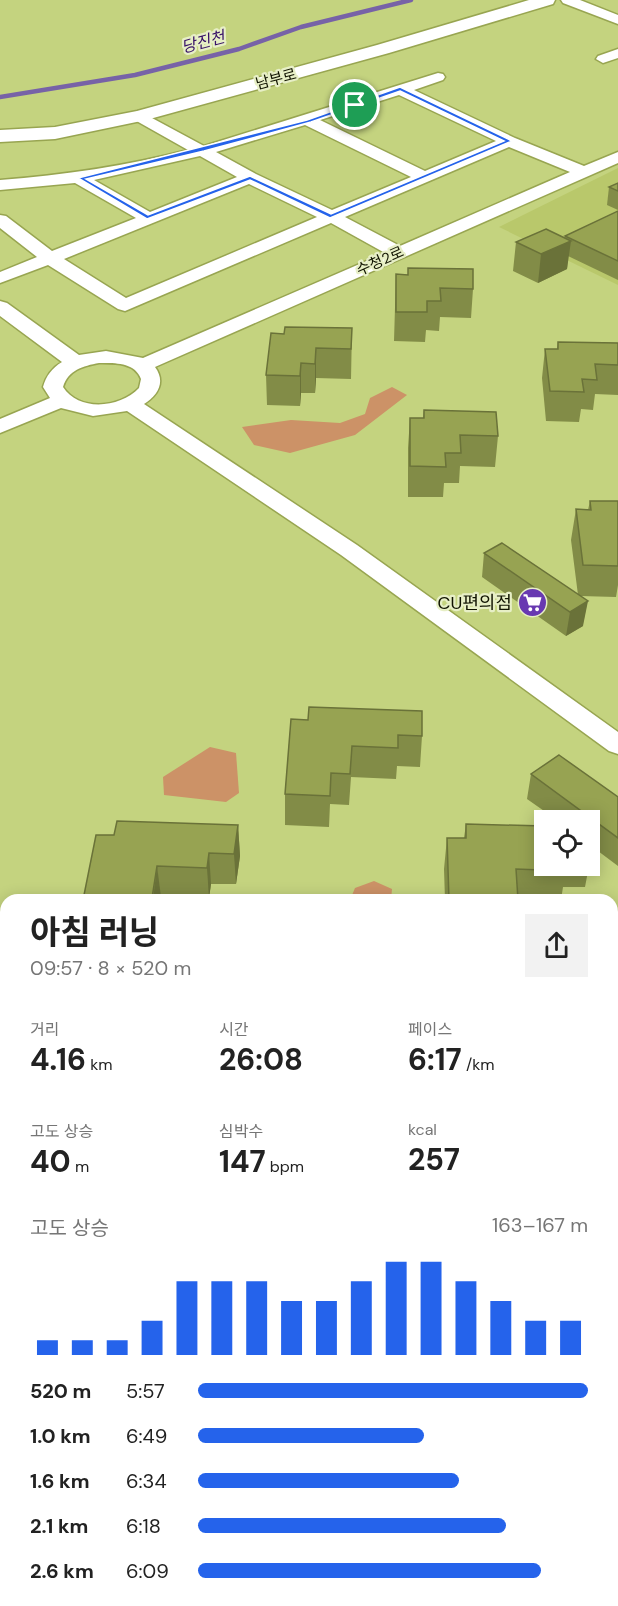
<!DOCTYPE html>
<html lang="ko">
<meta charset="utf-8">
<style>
body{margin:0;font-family:"DM Sans","Noto Sans KR",sans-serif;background:#f2f2f2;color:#222;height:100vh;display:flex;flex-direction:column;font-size:22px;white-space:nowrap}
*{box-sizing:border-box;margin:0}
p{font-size:20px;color:#767676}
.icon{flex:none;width:33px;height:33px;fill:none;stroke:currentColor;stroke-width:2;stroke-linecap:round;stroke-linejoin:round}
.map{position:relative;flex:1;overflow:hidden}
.side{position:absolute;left:0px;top:894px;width:618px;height:712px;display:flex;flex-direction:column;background:#fff;border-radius:18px 18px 0 0;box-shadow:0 3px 15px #0003}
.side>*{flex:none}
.fabs{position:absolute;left:534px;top:810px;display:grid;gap:12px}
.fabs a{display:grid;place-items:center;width:66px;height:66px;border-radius:0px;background:#fff;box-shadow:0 3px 15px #0003;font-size:30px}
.pin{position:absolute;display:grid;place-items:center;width:51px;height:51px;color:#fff;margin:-26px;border:3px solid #fff;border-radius:50%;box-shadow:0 2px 6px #0007}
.round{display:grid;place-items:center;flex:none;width:63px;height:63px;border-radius:0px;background:#f2f2f2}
.headline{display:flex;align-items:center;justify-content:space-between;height:102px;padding:0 30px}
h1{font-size:33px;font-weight:700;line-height:45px}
.metrics{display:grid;grid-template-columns:repeat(3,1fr);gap:9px;height:102px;padding:6px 30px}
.metrics div{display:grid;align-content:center}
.metrics b{font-size:30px;font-weight:700}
.metrics small{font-size:16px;font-weight:400}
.metrics p{font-size:16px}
.chart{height:168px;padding:12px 30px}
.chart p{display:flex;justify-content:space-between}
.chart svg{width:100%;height:108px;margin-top:6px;stroke:#2563eb;stroke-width:6}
ul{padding:0 30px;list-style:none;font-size:20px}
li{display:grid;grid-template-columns:96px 72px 1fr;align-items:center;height:45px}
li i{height:15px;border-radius:8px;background:#2563eb}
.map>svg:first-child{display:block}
</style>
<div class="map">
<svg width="618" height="1606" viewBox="0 0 618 1606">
<rect width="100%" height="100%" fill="#c4d37f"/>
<path fill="#b9c86b" d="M 618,168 L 618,285 L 499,227 Z"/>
<g fill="#cc9267">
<path d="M 392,387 L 407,395 L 355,435 L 290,453 L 254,445 L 242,427 L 291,420 L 340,423 L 365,414 L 370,398 Z"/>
<path d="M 210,747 L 236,753 L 239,793 L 226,802 L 164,795 L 163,777 Z"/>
<path d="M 374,881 L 392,889 L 391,900 L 350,900 L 355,888 Z"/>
<path d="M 612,1309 L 618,1309 L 618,1606 L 16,1606 L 25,1600 L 612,1600 Z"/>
</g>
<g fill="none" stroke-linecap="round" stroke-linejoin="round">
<path stroke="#7762a7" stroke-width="4.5" d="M 0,97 L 135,75 L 239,49 L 301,27 L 411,0"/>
<defs>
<g id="minor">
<path d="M 561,0 L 580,0 L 618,15 L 618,24 L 563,3 Z"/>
<path d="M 618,49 L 618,58 L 603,63 L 596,59 L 598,56 Z"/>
<path d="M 438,73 L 443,74 L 445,77 L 443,80 L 414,90 L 515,138 L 584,166 L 618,152 L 618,163 L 155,367 C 166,382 158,395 144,404 L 357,545 L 618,732 L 618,754 L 609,751 L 341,555 L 127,411 L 93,416 L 61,408 L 0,433 L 0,419 L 50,398 L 43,387 C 46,376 52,368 62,362 L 0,316 L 0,301 L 7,303 L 79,355 L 106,351 L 143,358 L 385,253 L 331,223 L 125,311 L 118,309 L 48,265 L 0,283 L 0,272 L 37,257 L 0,228 L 0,215 L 6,216 L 52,251 L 136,218 L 75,183 L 0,190 L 0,180 C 64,175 126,166 188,150 L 133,119 L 131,116 L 133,113 L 139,111 L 204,146 ZM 399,95 L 496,141 L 425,171 L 320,120 ZM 305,125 L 411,177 L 332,210 L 256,174 L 216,152 ZM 509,147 L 570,172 L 400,246 L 345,217 ZM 200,156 L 237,177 L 150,212 L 94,180 ZM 249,184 L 317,217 L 126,298 L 64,259 ZM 99,363 C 114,363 135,362 141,379 L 139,388 C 120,408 79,412 63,387 C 68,370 83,366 99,363 Z"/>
<path d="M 618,968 L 618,995 L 612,997 L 612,970 Z"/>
<path d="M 6,1456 L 6,1497 L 0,1499 L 0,1458 Z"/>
</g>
<path id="secondary" d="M 529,0 L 555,0 L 553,4 L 389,53 L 146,120 L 55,139 L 0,142 L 0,130 L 55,127 L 137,111 L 377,45 Z"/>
</defs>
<use href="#minor" stroke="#98a551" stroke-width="3"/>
<use href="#secondary" stroke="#98a551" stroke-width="3"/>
<use href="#minor" fill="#fff" fill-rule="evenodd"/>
<use href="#secondary" fill="#fff" fill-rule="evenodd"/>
</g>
<g fill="#828c47">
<path d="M 618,183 L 618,210 L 607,205 L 609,187 Z"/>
<path d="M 618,211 L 618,280 L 568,256 L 567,269 L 538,283 L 513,271 L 516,242 L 565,238 L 565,236 Z"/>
<path d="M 396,274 L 473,289 L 471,318 L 440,317 L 439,331 L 426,330 L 425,342 L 394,341 Z"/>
<path d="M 352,328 L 351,379 L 316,378 L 315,393 L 301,393 L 300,406 L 267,405 L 266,375 L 284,334 Z"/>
<path d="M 558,342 L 618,343 L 618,395 L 595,394 L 593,410 L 581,409 L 579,422 L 546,421 L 542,378 L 545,349 L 557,349 Z"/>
<path d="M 424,410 L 498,436 L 495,467 L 460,466 L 459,483 L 444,483 L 443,497 L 408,497 L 408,448 L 410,418 L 423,418 Z"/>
<path d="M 590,501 L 618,501 L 618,585 L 616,597 L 580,596 L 583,626 L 566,636 L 482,577 L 484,553 L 578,595 L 571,540 L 576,509 L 588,510 Z"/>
<path d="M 291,719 L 422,736 L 420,767 L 397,766 L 396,779 L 351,777 L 349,805 L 330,804 L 329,827 L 285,825 L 285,794 Z"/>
<path d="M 531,774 L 618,797 L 618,866 L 590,845 L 591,857 L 590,864 L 590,820 L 557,820 L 527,799 Z"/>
<path d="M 466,824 L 544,866 L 589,866 L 585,887 L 563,887 L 561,900 L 445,900 L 444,869 L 447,838 L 464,838 Z"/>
<path d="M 238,825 L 240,856 L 236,884 L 211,884 L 209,898 L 161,897 L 160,900 L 83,900 Z"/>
<path d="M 0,979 L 4,979 L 6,986 L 6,1035 L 4,1043 L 0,1043 Z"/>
<rect x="0" y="1153" width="6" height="152"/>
</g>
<g fill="#6a7239">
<path d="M 571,241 L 567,269 L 538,283 L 541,254 Z"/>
<path d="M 316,348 L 316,378 L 315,393 L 315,364 Z"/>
<path d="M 301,363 L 301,393 L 300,406 L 300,376 Z"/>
<path d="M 588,601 L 583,626 L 566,636 L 570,612 Z"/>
<path d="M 238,825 L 240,856 L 236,884 L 234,854 Z"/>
<path d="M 209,853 L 211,884 L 209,898 L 207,868 Z"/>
<path d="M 157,866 L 161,897 L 160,900 L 153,900 Z"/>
<path d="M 4,979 L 6,986 L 6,1035 L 4,1043 L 0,1027 L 0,998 Z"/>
</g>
<g fill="#97a352" stroke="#6a7239" stroke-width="1.5">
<path d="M 618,183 L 618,191 L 609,187 Z"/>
<path d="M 618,211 L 618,261 L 565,236 Z"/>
<path d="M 546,229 L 571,241 L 541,254 L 516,242 Z"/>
<path d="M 408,268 L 473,269 L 473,289 L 440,288 L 441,301 L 427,301 L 427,312 L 396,312 L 396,274 L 408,275 Z"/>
<path d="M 285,327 L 352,328 L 351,349 L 316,348 L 315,364 L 301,363 L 300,376 L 266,375 L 271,333 L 284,334 Z"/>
<path d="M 558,342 L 618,343 L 618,365 L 595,364 L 597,380 L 582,379 L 584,392 L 550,391 L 545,349 L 558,349 Z"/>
<path d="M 424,410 L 496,412 L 498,436 L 460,435 L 461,453 L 445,453 L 446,467 L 410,466 L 410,418 L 424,418 Z"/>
<path d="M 590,501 L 618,501 L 618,566 L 583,565 L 576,509 L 591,510 Z"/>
<path d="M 502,543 L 588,601 L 570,612 L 484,553 Z"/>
<path d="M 309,707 L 422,711 L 422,736 L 398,735 L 398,748 L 352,746 L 350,774 L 331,773 L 330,796 L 285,794 L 291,719 L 308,720 Z"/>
<path d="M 559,755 L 618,797 L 618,838 L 531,774 Z"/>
<path d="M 117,821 L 238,825 L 234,854 L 209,853 L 207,868 L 157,866 L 152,898 L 131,897 L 131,900 L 83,900 L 96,835 L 114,835 Z"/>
<path d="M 466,824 L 544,826 L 544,866 L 566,866 L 567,871 L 516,869 L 518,900 L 449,900 L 447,838 L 466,838 Z"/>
<path d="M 0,979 L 4,979 L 0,998 Z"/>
<rect x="0" y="1153" width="6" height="126"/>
</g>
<path fill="#2563eb" stroke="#fff" stroke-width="1.5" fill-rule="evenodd" d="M 400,87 L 512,141 L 330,218 L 250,180 L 147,219 L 78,178 L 307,120 ZM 400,91 L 504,141 L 331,214 L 250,176 L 148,215 L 86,179 L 204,151 L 311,122 Z"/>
<defs>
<symbol id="supermarket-disc" viewBox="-11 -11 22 22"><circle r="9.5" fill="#6839b1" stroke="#e7efc6"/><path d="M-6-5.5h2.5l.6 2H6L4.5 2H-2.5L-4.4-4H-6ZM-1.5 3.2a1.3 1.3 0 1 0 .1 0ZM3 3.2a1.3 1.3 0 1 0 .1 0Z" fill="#fff"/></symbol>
</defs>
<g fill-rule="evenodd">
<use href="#supermarket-disc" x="516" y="586" width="33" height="33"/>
</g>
<g text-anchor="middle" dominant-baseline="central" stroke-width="4.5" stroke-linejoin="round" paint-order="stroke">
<g font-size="15" fill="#101300" stroke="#e7efc6">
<text transform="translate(276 79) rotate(-15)">남부로</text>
<text transform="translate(380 261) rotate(-24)">수청2로</text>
</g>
<g font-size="16" font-style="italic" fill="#350f66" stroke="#e7efc6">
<text transform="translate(203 42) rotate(-15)">당진천</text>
</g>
<g font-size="18" fill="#101300" stroke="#e7efc6" text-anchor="end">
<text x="512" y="603">CU편의점</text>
</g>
</g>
</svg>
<div class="fabs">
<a><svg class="icon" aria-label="locate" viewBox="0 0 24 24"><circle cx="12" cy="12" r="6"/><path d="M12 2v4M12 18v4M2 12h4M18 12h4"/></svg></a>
</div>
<div class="pin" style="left:355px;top:105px;background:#1e9e55"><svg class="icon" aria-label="arrive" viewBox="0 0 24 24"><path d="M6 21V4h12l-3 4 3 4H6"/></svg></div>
<section class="side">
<div class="headline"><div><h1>아침 러닝</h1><p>09:57 · 8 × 520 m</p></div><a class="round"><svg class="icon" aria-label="share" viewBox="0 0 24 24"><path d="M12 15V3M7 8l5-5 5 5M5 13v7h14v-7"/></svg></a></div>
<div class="metrics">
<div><p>거리</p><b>4.16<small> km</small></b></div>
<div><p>시간</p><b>26:08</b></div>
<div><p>페이스</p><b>6:17<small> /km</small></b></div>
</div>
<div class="metrics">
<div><p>고도 상승</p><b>40<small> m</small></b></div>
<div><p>심박수</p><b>147<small> bpm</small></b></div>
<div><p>kcal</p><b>257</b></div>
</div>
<div class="chart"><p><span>고도 상승</span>163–167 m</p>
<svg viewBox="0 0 160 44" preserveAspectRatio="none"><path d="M5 44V38M15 44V38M25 44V38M35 44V30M45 44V14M55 44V14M65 44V14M75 44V22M85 44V22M95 44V14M105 44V6M115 44V6M125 44V14M135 44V22M145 44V30M155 44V30"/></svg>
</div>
<ul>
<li><b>520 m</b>5:57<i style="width:100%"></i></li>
<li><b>1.0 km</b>6:49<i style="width:58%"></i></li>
<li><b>1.6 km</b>6:34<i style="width:67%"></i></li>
<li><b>2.1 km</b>6:18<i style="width:79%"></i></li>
<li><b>2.6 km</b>6:09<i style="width:88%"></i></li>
</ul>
</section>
</div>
